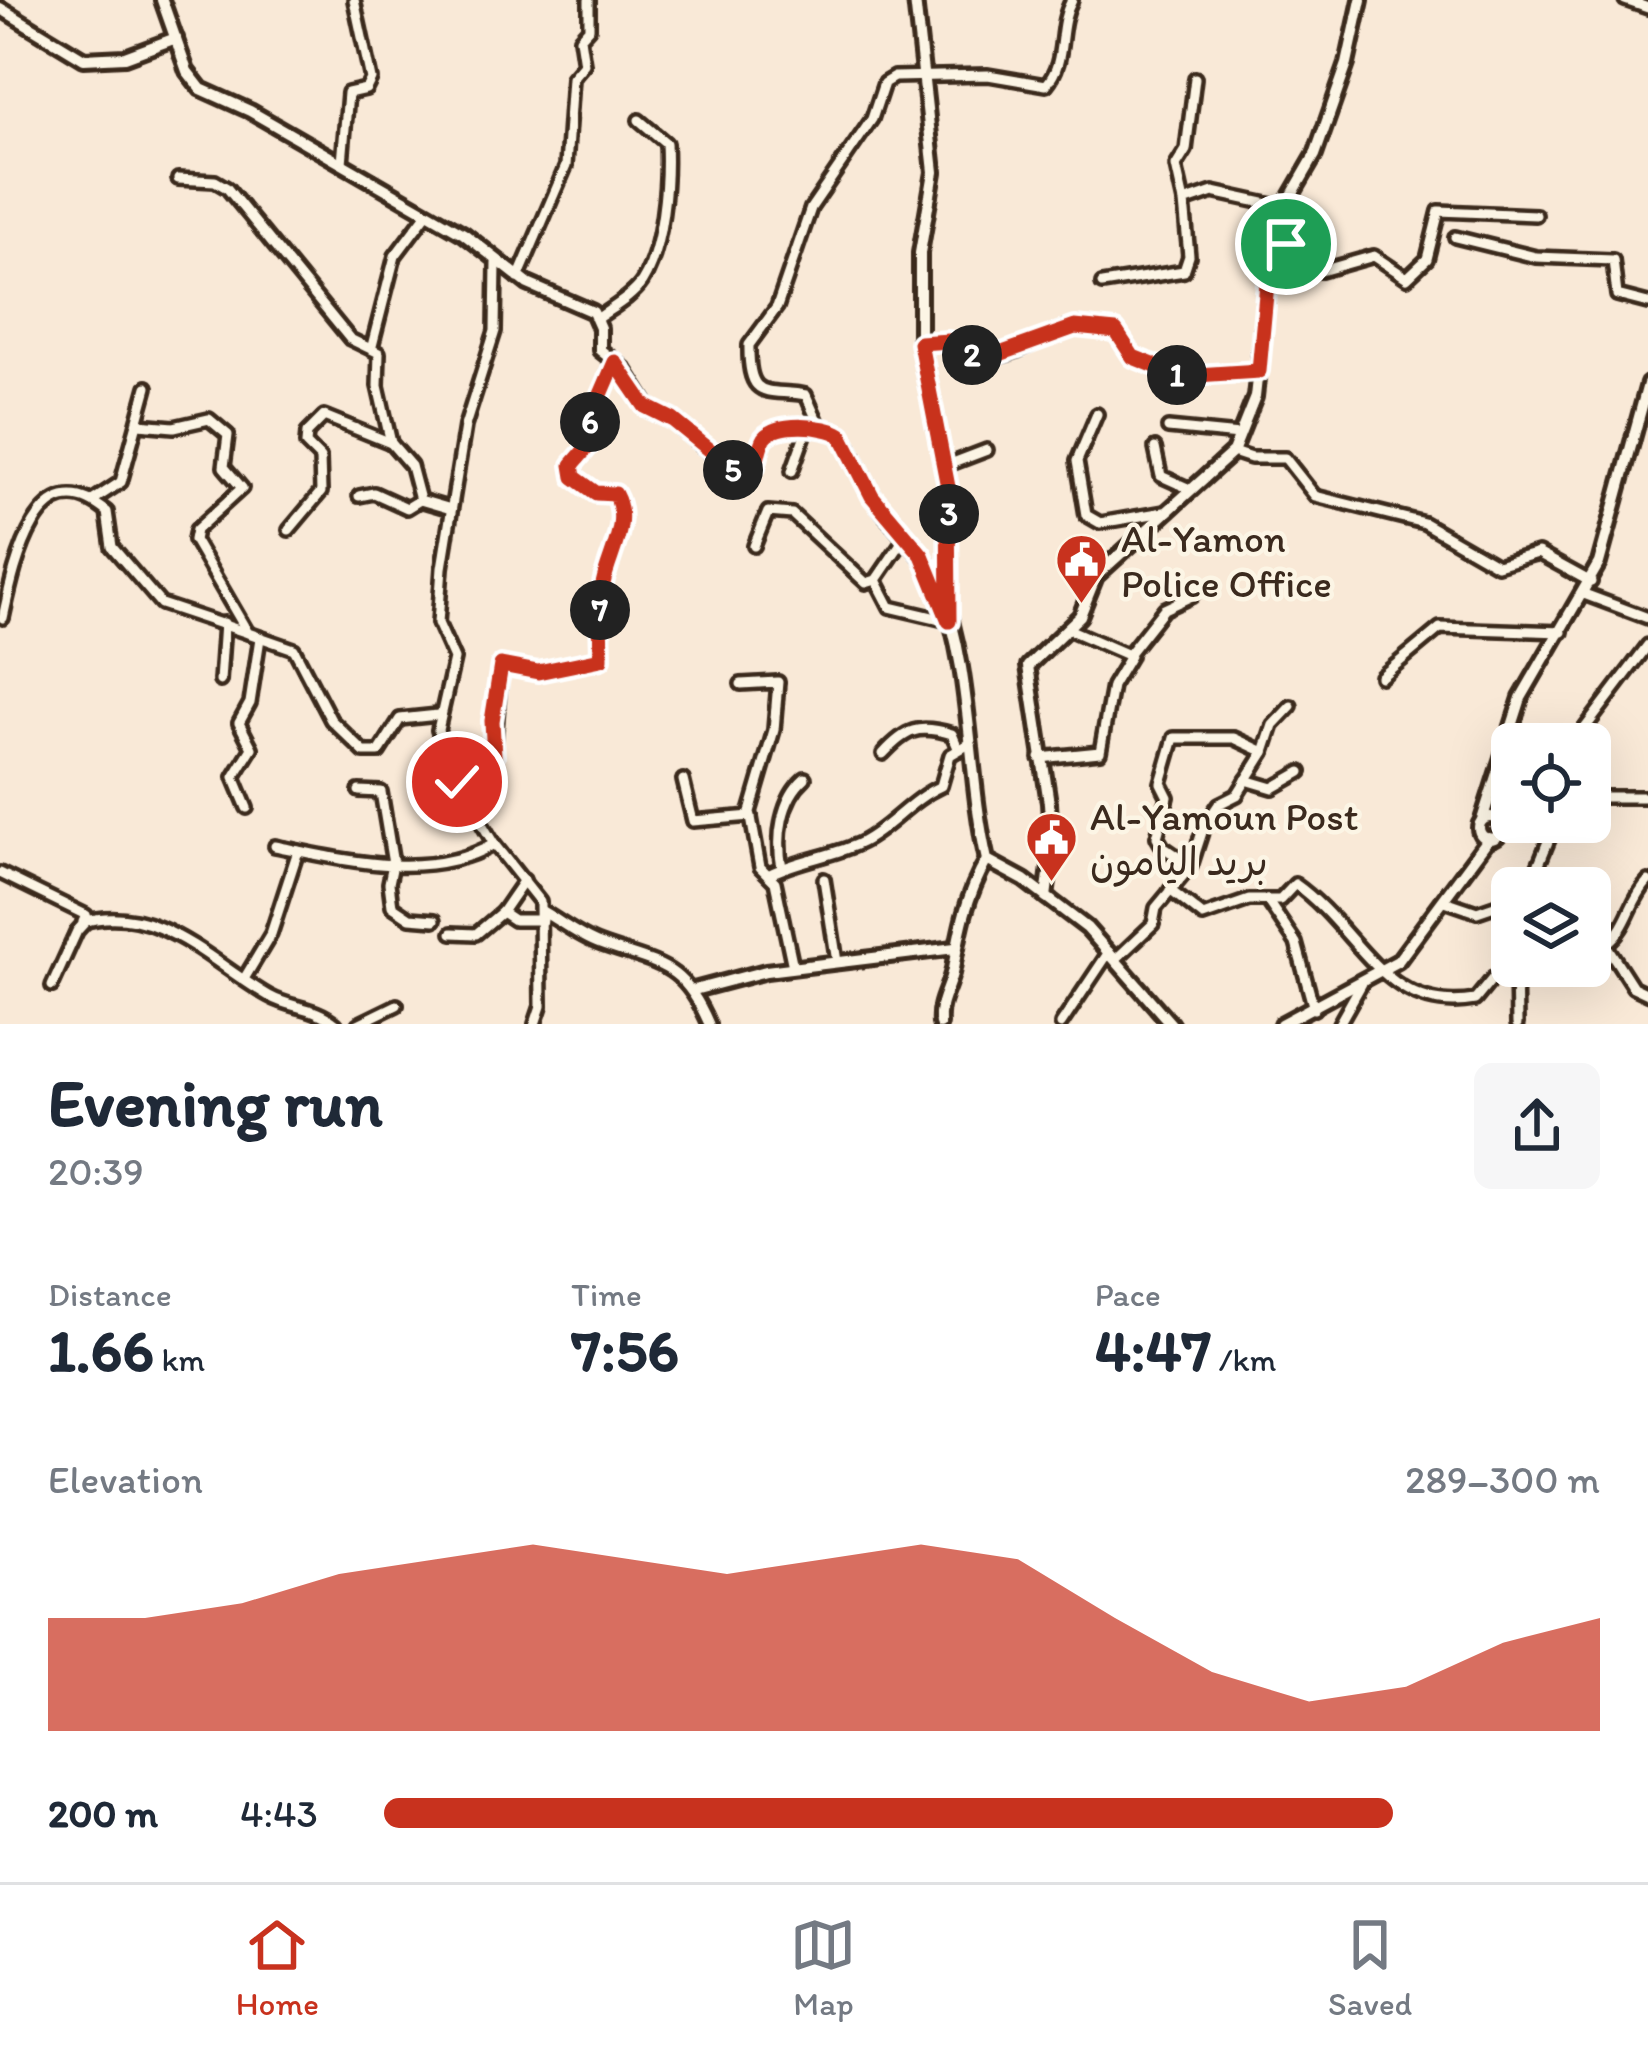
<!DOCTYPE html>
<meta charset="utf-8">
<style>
body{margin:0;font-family:Itim,"Playpen Sans Arabic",sans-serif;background:#f6f6f7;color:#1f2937;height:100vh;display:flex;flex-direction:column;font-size:45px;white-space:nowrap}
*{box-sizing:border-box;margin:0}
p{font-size:39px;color:#747a83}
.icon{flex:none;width:66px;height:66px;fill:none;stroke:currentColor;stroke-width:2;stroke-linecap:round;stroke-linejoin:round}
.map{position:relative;height:1024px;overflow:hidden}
.sheet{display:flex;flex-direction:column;background:#fff;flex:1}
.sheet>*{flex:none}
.controls{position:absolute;left:1491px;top:723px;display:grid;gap:24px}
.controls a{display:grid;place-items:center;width:120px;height:120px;border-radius:18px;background:#fff;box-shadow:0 12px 48px #0002;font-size:60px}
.pin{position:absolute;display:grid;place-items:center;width:102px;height:102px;color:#fff;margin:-51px;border:6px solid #fff;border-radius:50%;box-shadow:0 3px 12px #0007}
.km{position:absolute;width:60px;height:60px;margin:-30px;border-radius:50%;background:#222;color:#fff;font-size:33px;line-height:60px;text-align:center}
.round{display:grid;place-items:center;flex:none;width:126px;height:126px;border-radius:18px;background:#f6f6f7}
.head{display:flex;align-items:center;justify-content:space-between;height:204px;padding:0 48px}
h1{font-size:66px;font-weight:800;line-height:90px}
.stats{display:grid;grid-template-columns:repeat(3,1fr);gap:18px;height:204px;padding:12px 48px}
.stats div{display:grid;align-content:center}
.stats b{font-size:60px;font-weight:800}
.stats small{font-size:33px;font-weight:400}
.stats p{font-size:33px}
.chart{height:336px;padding:24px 48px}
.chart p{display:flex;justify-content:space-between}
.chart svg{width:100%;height:216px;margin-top:12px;fill:#c8321e;opacity:.7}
ul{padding:0 48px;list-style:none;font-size:39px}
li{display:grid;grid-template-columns:192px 144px 1fr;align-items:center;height:90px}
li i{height:30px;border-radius:15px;background:#c8321e}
.tab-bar{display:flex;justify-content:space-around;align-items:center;height:168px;border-top:3px solid #e0e1e3;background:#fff;font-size:33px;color:#747a83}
.tab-bar a{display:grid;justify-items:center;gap:6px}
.tab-bar .on{color:#c8321e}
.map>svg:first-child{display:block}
</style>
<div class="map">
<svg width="1648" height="1024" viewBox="0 0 1648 1024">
<rect width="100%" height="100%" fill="#f9e9d7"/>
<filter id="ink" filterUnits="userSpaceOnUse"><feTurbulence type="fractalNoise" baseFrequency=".00833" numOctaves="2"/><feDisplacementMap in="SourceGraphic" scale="24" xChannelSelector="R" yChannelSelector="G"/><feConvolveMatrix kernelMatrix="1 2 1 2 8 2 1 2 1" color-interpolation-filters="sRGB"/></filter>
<g filter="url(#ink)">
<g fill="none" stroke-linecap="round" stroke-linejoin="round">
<defs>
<g id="minor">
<path d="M 1625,0 L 1648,8"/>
<path d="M 342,163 L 348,93 L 366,89 L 371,79 L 354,0"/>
<path d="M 178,179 L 215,181 L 227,188 L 350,339 L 379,353 L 378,386 L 391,443 L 411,466 L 420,500 L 451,509"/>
<path d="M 1184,202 L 1176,166 L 1186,150 L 1195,78"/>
<path d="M 1455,237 L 1536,257 L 1613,260 L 1617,295 L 1648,303"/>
<path d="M 1271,240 L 1321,271 L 1374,256 L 1407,278 L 1427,259 L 1439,211 L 1536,215"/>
<path d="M 496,263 L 495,331 L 465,426 L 442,568 L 438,623 L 454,659 L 438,730 L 457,782 L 494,844 L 540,902 L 541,1006 L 535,1024"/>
<path d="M 518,278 L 566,166 L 572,78 L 584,64 L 580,38 L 589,28 L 589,0"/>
<path d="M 1102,284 L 1184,271 L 1189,256 L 1184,202 L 1213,192 L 1282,207"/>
<path d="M 598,318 C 612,308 633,296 642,282 C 663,249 668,181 666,143 L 639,120"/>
<path d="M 920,343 C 958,336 961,359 994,357 C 1024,354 1048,330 1077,327 C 1089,326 1103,329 1116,331 L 1133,357 L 1181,376 L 1259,371"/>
<path d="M 372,346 L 395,256 L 425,216"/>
<path d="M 1097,414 L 1077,461 L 1086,515 L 1100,523 L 1164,512"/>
<path d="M 139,424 L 174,427 L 209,419 L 228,435 L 224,467 L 242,488 L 196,530 L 194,540 L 248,633 L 294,649 L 331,720 L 364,752 L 379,752 L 400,719 L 438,715"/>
<path d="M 820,427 L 806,395 C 767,388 748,403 749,345 L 777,307 L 811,208 L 872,119 L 884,83 L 894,77 L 988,75 L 1046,85 C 1068,60 1056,29 1072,0"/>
<path d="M 1168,428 L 1239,435"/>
<path d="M 1155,448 L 1161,476 L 1190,489"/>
<path d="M 1233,452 L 1251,458 L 1285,458 L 1315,496 L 1424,523 L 1497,565 L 1538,553 L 1591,582"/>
<path d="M 945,466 L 987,450"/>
<path d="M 792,471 L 807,429"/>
<path d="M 359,496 L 374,493 L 407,508 L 420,500"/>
<path d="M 92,501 L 121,482 L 147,387"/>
<path d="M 289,530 L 321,492 L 320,458 L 306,444 L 307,433 L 324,416 L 391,443"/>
<path d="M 754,546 L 768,512 L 792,514 L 866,583 L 876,580 L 906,536"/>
<path d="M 876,580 L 890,607 L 949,621"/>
<path d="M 1584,594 L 1648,618"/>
<path d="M 3,618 C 13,572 36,453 107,512 L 112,547 L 161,604 L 248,633"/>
<path d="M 1130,652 L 1164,609 L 1192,596"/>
<path d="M 1381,677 L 1440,628 L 1562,632"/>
<path d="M 220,681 L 224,623"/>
<path d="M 741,684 L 778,682 L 774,730 L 750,812 L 760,867 L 775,882 L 793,967"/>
<path d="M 1573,744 L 1648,645"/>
<path d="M 1264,752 L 1273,725 L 1291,706"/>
<path d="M 883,754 C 906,729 918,724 952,734 L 958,748"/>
<path d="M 1040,758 L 1100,752 L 1112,686 L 1130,656 L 1068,629"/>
<path d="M 683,780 L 693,821 L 751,816"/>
<path d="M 1246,780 L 1273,788 L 1301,772"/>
<path d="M 457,782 L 494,756 L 501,665 L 538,672 L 601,659 C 601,634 598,610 603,584 C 609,554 630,523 615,494 L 596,493 L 575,477 L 572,465 L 590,444 L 590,420 L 615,362"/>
<path d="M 359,791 L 381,792 L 393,864 L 389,883 L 392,906 L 410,918 L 435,920"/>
<path d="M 1590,797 L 1648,797"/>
<path d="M 247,808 L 234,777 L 252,748 L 239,723 L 250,703 L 260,638"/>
<path d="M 1500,827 L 1512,819"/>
<path d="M 275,846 C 344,860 429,882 494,844"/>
<path d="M 782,868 C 776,837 781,799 805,778"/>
<path d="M 0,873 L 86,915 L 83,922 C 157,901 211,963 269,996 C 292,1009 315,1006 336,1024"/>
<path d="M 770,874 C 800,859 835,856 862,842 C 891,827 910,800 941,786 L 950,755 L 969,744"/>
<path d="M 824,879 L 837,962"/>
<path d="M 524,880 L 502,912 L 514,920 L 543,920"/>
<path d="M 1529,888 L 1556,822"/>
<path d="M 1170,890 L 1203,916 L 1249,900 L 1280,900 L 1295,884 C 1359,929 1385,1016 1475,1000 L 1493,978"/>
<path d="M 1267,900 L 1296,943 L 1314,1009"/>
<path d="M 1445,901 L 1477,912 L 1512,900"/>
<path d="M 542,911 C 561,922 580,937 600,944 C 658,965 682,961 709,1024"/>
<path d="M 1590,920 L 1633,987 L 1648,994"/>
<path d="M 452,933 L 476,934 L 502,912"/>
<path d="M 1607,943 C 1629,927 1629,901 1648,881"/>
<path d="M 1116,959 L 1153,924 L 1156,908 L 1191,866 L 1204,826 L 1219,804 L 1237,795 L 1264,752 L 1234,738 L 1174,738 L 1161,783 L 1168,797 L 1157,837 L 1163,847 L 1191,866"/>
<path d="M 1516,966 L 1517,1024"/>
<path d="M 244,979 L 271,934 L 298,851"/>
<path d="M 52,986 L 77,931 L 88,919"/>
<path d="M 358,1024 L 397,1005"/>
<path d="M 1061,1024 L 1109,952"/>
<path d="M 1339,1024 L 1362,983"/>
</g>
<g id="tertiary">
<path d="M 162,0 L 187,71 L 201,89 L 250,111 L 464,234 L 528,284 L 593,312 L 600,328 L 600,350 L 624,369 L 649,409 L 673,420 L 732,470 L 746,473 L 755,467 C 758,458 759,446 764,438 C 777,421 825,425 840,435 C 855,454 861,479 875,500 C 896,531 925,552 940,588 C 973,671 967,774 987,860 L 1024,880 L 1087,928 L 1171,1024"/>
<path d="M 915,0 L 934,172 L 920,253 L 920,343 L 948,487 L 948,603"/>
<path d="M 0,8 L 84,59 L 125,57 L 176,38"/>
<circle cx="1490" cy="828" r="11"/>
<path d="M 1482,820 L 1521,698 L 1599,563 L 1648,384"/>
<path d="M 1046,897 L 1052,852 L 1049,803 L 1028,666 L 1080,616 L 1096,576 L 1233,452 L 1255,397 L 1274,226 L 1315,155 L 1347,64 L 1361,0"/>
<path d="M 694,990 L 766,971 L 955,948"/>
<path d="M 940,1024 C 938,1001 949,990 953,969 C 960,929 966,896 987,860"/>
<path d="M 1281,1024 L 1398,961 L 1489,838"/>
</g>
</defs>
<use href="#minor" stroke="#3b2a1e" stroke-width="18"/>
<use href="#tertiary" stroke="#3b2a1e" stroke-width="20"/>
<use href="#minor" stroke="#fcf5e5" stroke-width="9"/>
<use href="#tertiary" stroke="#fcf5e5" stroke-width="10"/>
</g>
</g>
<g fill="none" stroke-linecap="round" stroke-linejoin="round" filter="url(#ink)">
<defs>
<path id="route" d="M 457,782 L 494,756 L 492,721 L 501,665 L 538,672 L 601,659 C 601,634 598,609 603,584 C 609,554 631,523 615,494 L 596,493 L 574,477 L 572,465 L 590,444 L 590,420 L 615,362 L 645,406 L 673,420 L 737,472 L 755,467 C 758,459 759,446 764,438 C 777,421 825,425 841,435 L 872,496 L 922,555 L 949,621 L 948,487 L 920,343 L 949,341 L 970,354 L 994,356 L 1075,327 L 1116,331 L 1133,357 L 1181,376 L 1259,371 L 1271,239 L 1286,244"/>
</defs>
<use href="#route" stroke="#fff" stroke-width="24"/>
<use href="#route" stroke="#c8321e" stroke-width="15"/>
</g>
<defs>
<symbol id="civic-pin" viewBox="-11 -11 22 30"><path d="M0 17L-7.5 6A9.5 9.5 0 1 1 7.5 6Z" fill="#c8321e" stroke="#fcf5e5"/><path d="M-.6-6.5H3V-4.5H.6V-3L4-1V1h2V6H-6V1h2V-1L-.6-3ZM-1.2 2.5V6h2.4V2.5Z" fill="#fff"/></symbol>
</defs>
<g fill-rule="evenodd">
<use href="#civic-pin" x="1052" y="530" width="59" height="81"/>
<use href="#civic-pin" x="1022" y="808" width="59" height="81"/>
</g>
<g text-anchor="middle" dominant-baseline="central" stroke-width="9" stroke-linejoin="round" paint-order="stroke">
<g font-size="39" fill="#3b2a1e" stroke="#fcf5e5" text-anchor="start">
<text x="1121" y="538">Al-Yamon<tspan x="1121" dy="45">Police Office</tspan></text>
<text x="1090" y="816">Al-Yamoun Post<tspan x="1090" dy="45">بريد اليامون</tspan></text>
</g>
</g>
</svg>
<div class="controls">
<a><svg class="icon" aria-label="locate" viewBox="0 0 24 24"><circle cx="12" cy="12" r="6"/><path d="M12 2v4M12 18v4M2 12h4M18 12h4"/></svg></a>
<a><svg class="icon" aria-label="layers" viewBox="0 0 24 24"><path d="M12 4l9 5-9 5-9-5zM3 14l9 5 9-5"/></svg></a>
</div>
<div class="pin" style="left:1286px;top:244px;background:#1e9e55"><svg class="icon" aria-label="arrive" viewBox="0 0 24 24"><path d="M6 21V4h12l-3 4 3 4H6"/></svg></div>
<div class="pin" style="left:457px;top:782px;background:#d93025"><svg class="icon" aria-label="check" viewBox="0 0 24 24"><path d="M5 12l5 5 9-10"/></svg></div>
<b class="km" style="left:1177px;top:375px">1</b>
<b class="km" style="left:972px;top:355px">2</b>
<b class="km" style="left:949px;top:514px">3</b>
<b class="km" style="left:733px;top:470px">5</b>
<b class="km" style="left:590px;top:422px">6</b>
<b class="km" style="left:600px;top:610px">7</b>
</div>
<section class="sheet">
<div class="head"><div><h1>Evening run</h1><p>20:39</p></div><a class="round"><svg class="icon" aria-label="share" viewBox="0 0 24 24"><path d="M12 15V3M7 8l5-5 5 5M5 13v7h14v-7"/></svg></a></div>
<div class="stats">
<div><p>Distance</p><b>1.66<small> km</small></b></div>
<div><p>Time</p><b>7:56</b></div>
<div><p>Pace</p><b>4:47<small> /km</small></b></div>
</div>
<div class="chart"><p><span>Elevation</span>289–300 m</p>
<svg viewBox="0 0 160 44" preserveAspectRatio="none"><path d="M0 44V21L10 21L20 18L30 12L40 9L50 6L60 9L70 12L80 9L90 6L100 9L110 21L120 32L130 38L140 35L150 26L160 21V44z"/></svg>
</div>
<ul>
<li><b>200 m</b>4:43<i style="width:83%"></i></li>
</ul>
</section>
<nav class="tab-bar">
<a class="on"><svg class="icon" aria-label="home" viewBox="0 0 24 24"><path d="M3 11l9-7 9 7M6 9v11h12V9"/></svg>Home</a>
<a><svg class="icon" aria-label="map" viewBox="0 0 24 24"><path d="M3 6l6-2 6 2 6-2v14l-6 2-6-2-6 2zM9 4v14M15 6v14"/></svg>Map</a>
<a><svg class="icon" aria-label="saved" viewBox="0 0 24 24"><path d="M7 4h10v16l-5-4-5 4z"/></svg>Saved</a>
</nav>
